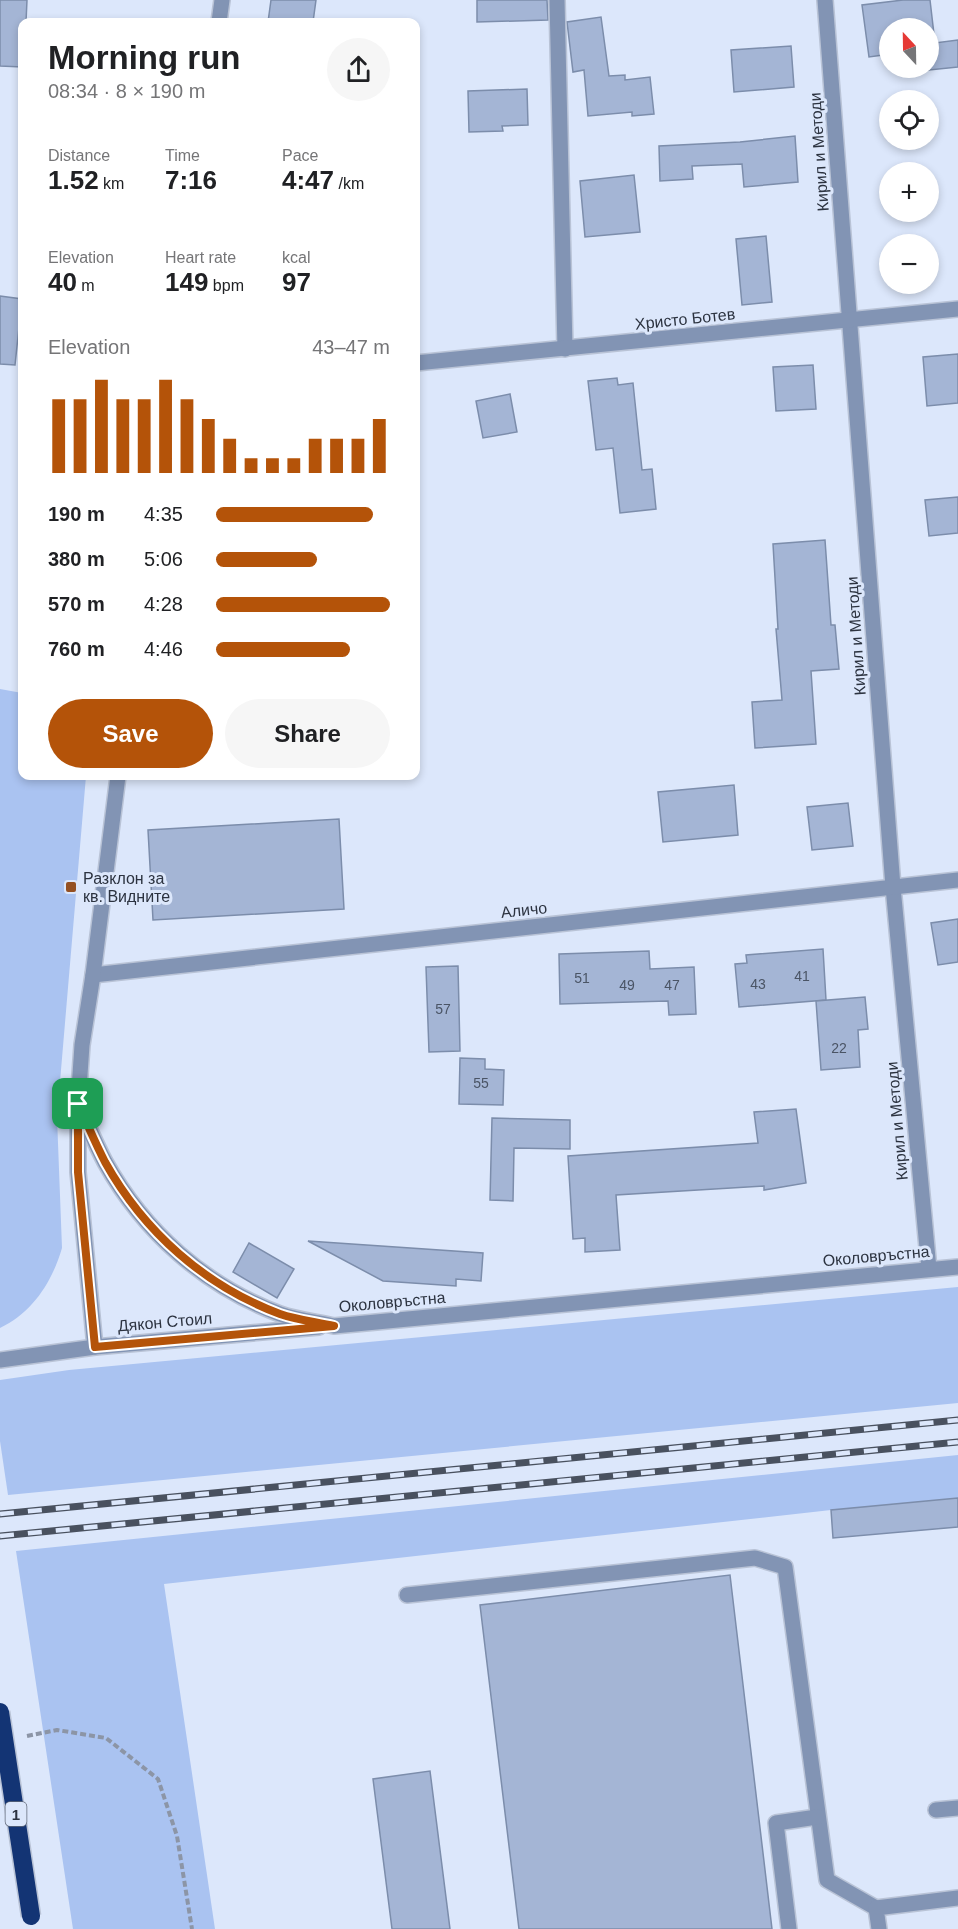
<!DOCTYPE html>
<meta charset="utf-8">
<style>
body{margin:0;font-family:Helvetica,sans-serif;background:#f6f6f6;color:#202124;height:100vh;display:flex;flex-direction:column;font-size:22px;white-space:nowrap}
*{box-sizing:border-box;margin:0}
p{font-size:20px;color:#757577}
.icon{flex:none;width:33px;height:33px;fill:none;stroke:currentColor;stroke-width:2;stroke-linecap:round;stroke-linejoin:round}
.map{position:relative;flex:1;overflow:hidden}
.drawer{position:absolute;left:18px;top:18px;width:402px;height:762px;display:flex;flex-direction:column;background:#fff;border-radius:12px;box-shadow:0 3px 9px #0003}
.drawer>*{flex:none}
.needle{width:39px;rotate:338deg}
.fabs{position:absolute;left:879px;top:18px;display:grid;gap:12px}
.fabs a{display:grid;place-items:center;width:60px;height:60px;border-radius:50%;background:#fff;box-shadow:0 3px 9px #0003;font-size:30px}
.pin{position:absolute;display:grid;place-items:center;width:51px;height:51px;color:#fff;margin:-26px;border-radius:12px;box-shadow:0 3px 9px #0006}
.round{display:grid;place-items:center;flex:none;width:63px;height:63px;border-radius:32px;background:#f6f6f6}
.head{display:flex;align-items:center;justify-content:space-between;height:102px;padding:0 30px}
h1{font-size:33px;font-weight:700;line-height:45px}
.stats{display:grid;grid-template-columns:repeat(3,1fr);gap:9px;height:102px;padding:6px 30px}
.stats div{display:grid;align-content:center}
.stats b{font-size:26px;font-weight:700}
.stats small{font-size:16px;font-weight:400}
.stats p{font-size:16px}
.chart{height:168px;padding:12px 30px}
.chart p{display:flex;justify-content:space-between}
.chart svg{width:100%;height:108px;margin-top:6px;stroke:#b45309;stroke-width:6}
.button{display:flex;gap:12px;margin-top:auto;padding:12px 30px}
.button a{flex:1;height:69px;border-radius:36px;background:#b45309;color:#fff;font-size:24px;font-weight:700;line-height:69px;text-align:center}
.button a+a{background:#f6f6f6;color:#202124}
ul{padding:0 30px;list-style:none;font-size:20px}
li{display:grid;grid-template-columns:96px 72px 1fr;align-items:center;height:45px}
li i{height:15px;border-radius:8px;background:#b45309}
.map>svg:first-child{display:block}
</style>
<div class="map">
<svg width="958" height="1929" viewBox="0 0 958 1929">
<rect width="100%" height="100%" fill="#dce7fb"/>
<g fill="#aac3f1">
<path d="M 0,689 L 22,693 L 22,776 L 86,776 L 57,1117 L 62,1248 C 52,1282 33,1312 0,1328 Z"/>
<path d="M 958,1287 L 958,1403 L 8,1495 L 0,1441 L 0,1380 L 69,1370 Z"/>
<path d="M 958,1455 L 958,1498 L 831,1510 L 164,1584 L 215,1929 L 73,1929 L 16,1551 Z"/>
</g>
<g fill="#a4b5d5" stroke="#7c8dab" stroke-width="1.5">
<path d="M 0,0 L 27,0 L 26,22 L 22,22 L 22,67 L 0,66 Z"/>
<path d="M 271,0 L 316,0 L 313,22 L 268,22 Z"/>
<path d="M 477,0 L 547,0 L 548,20 L 477,22 Z"/>
<path d="M 903,0 L 930,0 L 935,43 L 958,40 L 958,67 L 910,72 L 910,68 L 928,68 L 928,28 L 890,28 L 890,54 L 869,57 L 862,5 Z"/>
<path d="M 601,17 L 609,76 L 625,75 L 625,80 L 650,77 L 654,114 L 632,116 L 632,112 L 588,116 L 584,70 L 573,72 L 567,22 Z"/>
<path d="M 791,46 L 794,87 L 734,92 L 731,50 Z"/>
<path d="M 527,89 L 528,125 L 502,126 L 503,131 L 469,132 L 468,91 Z"/>
<path d="M 795,136 L 798,182 L 744,187 L 742,164 L 692,166 L 693,179 L 660,181 L 659,146 L 740,142 Z"/>
<path d="M 634,175 L 640,232 L 585,237 L 580,181 Z"/>
<path d="M 766,236 L 772,302 L 742,305 L 736,239 Z"/>
<path d="M 0,296 L 22,299 L 15,365 L 0,364 Z"/>
<path d="M 958,354 L 958,403 L 927,406 L 923,357 Z"/>
<path d="M 813,365 L 816,409 L 776,411 L 773,367 Z"/>
<path d="M 617,378 L 618,385 L 633,383 L 642,470 L 652,469 L 656,509 L 620,513 L 613,448 L 596,450 L 588,381 Z"/>
<path d="M 510,394 L 517,432 L 483,438 L 476,401 Z"/>
<path d="M 958,497 L 958,533 L 929,536 L 925,500 Z"/>
<path d="M 825,540 L 831,625 L 835,625 L 839,669 L 811,671 L 816,744 L 755,748 L 752,702 L 782,700 L 776,629 L 778,629 L 773,544 Z"/>
<path d="M 734,785 L 738,835 L 663,842 L 658,792 Z"/>
<path d="M 848,803 L 853,846 L 812,850 L 807,807 Z"/>
<path d="M 339,819 L 344,909 L 153,920 L 148,830 Z"/>
<path d="M 958,919 L 958,962 L 938,965 L 931,923 Z"/>
<path d="M 823,949 L 826,1000 L 739,1007 L 735,964 L 747,963 L 746,955 Z"/>
<path d="M 649,951 L 650,969 L 694,967 L 696,1014 L 669,1015 L 668,1001 L 560,1004 L 559,954 Z"/>
<path d="M 458,966 L 460,1051 L 429,1052 L 426,967 Z"/>
<path d="M 865,997 L 868,1029 L 858,1030 L 860,1067 L 821,1070 L 816,1001 Z"/>
<path d="M 460,1058 L 485,1059 L 485,1069 L 504,1070 L 503,1105 L 459,1104 Z"/>
<path d="M 796,1109 L 806,1183 L 764,1190 L 764,1186 L 616,1195 L 620,1250 L 585,1252 L 585,1238 L 573,1239 L 568,1156 L 758,1143 L 754,1112 Z"/>
<path d="M 492,1118 L 570,1120 L 570,1149 L 514,1148 L 513,1201 L 490,1200 Z"/>
<path d="M 308,1241 L 483,1253 L 481,1281 L 456,1279 L 456,1286 L 383,1281 Z"/>
<path d="M 249,1243 L 294,1269 L 277,1298 L 233,1272 Z"/>
<path d="M 958,1498 L 958,1527 L 833,1538 L 831,1510 Z"/>
<path d="M 730,1575 L 772,1929 L 519,1929 L 480,1605 Z"/>
<path d="M 430,1771 L 450,1929 L 392,1929 L 373,1779 Z"/>
</g>
<g fill="none" stroke-linecap="round" stroke-linejoin="round">
<defs>
<g id="minor">
<path d="M 557,0 L 565,349"/>
<path d="M 825,0 L 893,887 L 929,1269"/>
<path d="M 219,22 L 222,0"/>
<path d="M 416,363 L 958,309"/>
<path d="M 93,975 L 958,880"/>
<path d="M 78,1104 C 87,1123 95,1143 105,1162 C 144,1232 205,1286 280,1314 C 297,1320 316,1322 334,1326 L 958,1267"/>
<path d="M 95,1347 L 78,1172 L 78,1104 L 82,1045 L 93,975 L 118,776"/>
<path d="M 0,1360 L 95,1347 L 319,1327"/>
<path d="M 407,1595 L 755,1558 L 785,1567 L 827,1880 L 876,1908"/>
<path d="M 936,1810 L 958,1808"/>
<path d="M 789,1929 L 776,1823 L 817,1817"/>
<path d="M 879,1929 L 876,1908 L 958,1898"/>
</g>
</defs>
<use href="#minor" stroke="#b9c3d6" stroke-width="18"/>
<path stroke="#8c95a6" stroke-width="4" stroke-dasharray="6 3" stroke-linecap="butt" d="M 27,1736 L 57,1730 L 106,1738 L 158,1779 L 177,1836 L 192,1929"/>
<use href="#minor" stroke="#8294b4" stroke-width="15"/>
<defs>
<g id="rail">
<path d="M 0,1514 L 958,1420"/>
<path d="M 0,1536 L 958,1442"/>
</g>
</defs>
<use href="#rail" stroke="#49515f" stroke-width="7"/>
<use href="#rail" stroke="#dce7fb" stroke-width="4.5" stroke-dasharray="14" stroke-linecap="butt"/>
<defs>
<path id="highway-bridge" d="M 0,1712 L 31,1916"/>
</defs>
<use href="#highway-bridge" stroke="#b9c3d6" stroke-width="21" stroke-linecap="butt"/>
<use href="#highway-bridge" stroke="#133474" stroke-width="18"/>
</g>
<g fill="none" stroke-linecap="round" stroke-linejoin="round">
<defs>
<path id="route" d="M 78,1104 C 87,1123 95,1143 105,1162 C 144,1232 205,1286 280,1314 C 297,1320 317,1322 334,1326 L 95,1347 L 78,1172 Z"/>
</defs>
<use href="#route" stroke="#fff" stroke-width="12"/>
<use href="#route" stroke="#b45309" stroke-width="8"/>
</g>
<rect fill="#945022" stroke="#dce7fb" stroke-width="2" x="65" y="881" width="12" height="12" rx="3"/>
<g text-anchor="middle" dominant-baseline="central" stroke-width="6" stroke-linejoin="round" paint-order="stroke">
<g font-size="14" fill="#4a5465">
<text x="802" y="976">41</text>
<text x="582" y="978">51</text>
<text x="758" y="984">43</text>
<text x="627" y="985">49</text>
<text x="672" y="985">47</text>
<text x="443" y="1009">57</text>
<text x="839" y="1048">22</text>
<text x="481" y="1083">55</text>
</g>
<rect fill="#dce7fb" stroke="#616978" stroke-width="1.5" x="5.5" y="1802" width="21" height="24" rx="4.5"/>
<g font-size="15" font-weight="bold" fill="#2c3340">
<text x="16" y="1814">1</text>
</g>
<g font-size="16" fill="#2c3340" stroke="#dce7fb">
<text transform="translate(819 152) rotate(-94)">Кирил и Методи</text>
<text transform="translate(685 319) rotate(-6)">Христо Ботев</text>
<text transform="translate(856 636) rotate(-94)">Кирил и Методи</text>
<text transform="translate(524 910) rotate(-6)">Аличо</text>
<text transform="translate(897 1121) rotate(-95)">Кирил и Методи</text>
<text transform="translate(876 1256) rotate(-5)">Околовръстна</text>
<text transform="translate(392 1302) rotate(-5)">Околовръстна</text>
<text transform="translate(165 1322) rotate(-5)">Дякон Стоил</text>
</g>
<g font-size="16" fill="#2c3340" stroke="#dce7fb" text-anchor="start">
<text x="83" y="878">Разклон за<tspan x="83" dy="18">кв. Видните</tspan></text>
</g>
</g>
</svg>
<div class="fabs">
<a><svg class="needle" viewBox="-14 -14 28 28"><path d="M0-13l5 13h-10z" fill="#e53935"/><path d="M0 13l5-13h-10z" fill="#757577"/></svg></a>
<a><svg class="icon" aria-label="locate" viewBox="0 0 24 24"><circle cx="12" cy="12" r="6"/><path d="M12 2v4M12 18v4M2 12h4M18 12h4"/></svg></a>
<a>+</a>
<a>−</a>
</div>
<div class="pin" style="left:78px;top:1104px;background:#1e9e55"><svg class="icon" aria-label="arrive" viewBox="0 0 24 24"><path d="M6 21V4h12l-3 4 3 4H6"/></svg></div>
<section class="drawer">
<div class="head"><div><h1>Morning run</h1><p>08:34 · 8 × 190 m</p></div><a class="round"><svg class="icon" aria-label="share" viewBox="0 0 24 24"><path d="M12 15V3M7 8l5-5 5 5M5 13v7h14v-7"/></svg></a></div>
<div class="stats">
<div><p>Distance</p><b>1.52<small> km</small></b></div>
<div><p>Time</p><b>7:16</b></div>
<div><p>Pace</p><b>4:47<small> /km</small></b></div>
</div>
<div class="stats">
<div><p>Elevation</p><b>40<small> m</small></b></div>
<div><p>Heart rate</p><b>149<small> bpm</small></b></div>
<div><p>kcal</p><b>97</b></div>
</div>
<div class="chart"><p><span>Elevation</span>43–47 m</p>
<svg viewBox="0 0 160 44" preserveAspectRatio="none"><path d="M5 44V14M15 44V14M25 44V6M35 44V14M45 44V14M55 44V6M65 44V14M75 44V22M85 44V30M95 44V38M105 44V38M115 44V38M125 44V30M135 44V30M145 44V30M155 44V22"/></svg>
</div>
<ul>
<li><b>190 m</b>4:35<i style="width:90%"></i></li>
<li><b>380 m</b>5:06<i style="width:58%"></i></li>
<li><b>570 m</b>4:28<i style="width:100%"></i></li>
<li><b>760 m</b>4:46<i style="width:77%"></i></li>
</ul>
<div class="button"><a>Save</a><a>Share</a></div>
</section>
</div>
